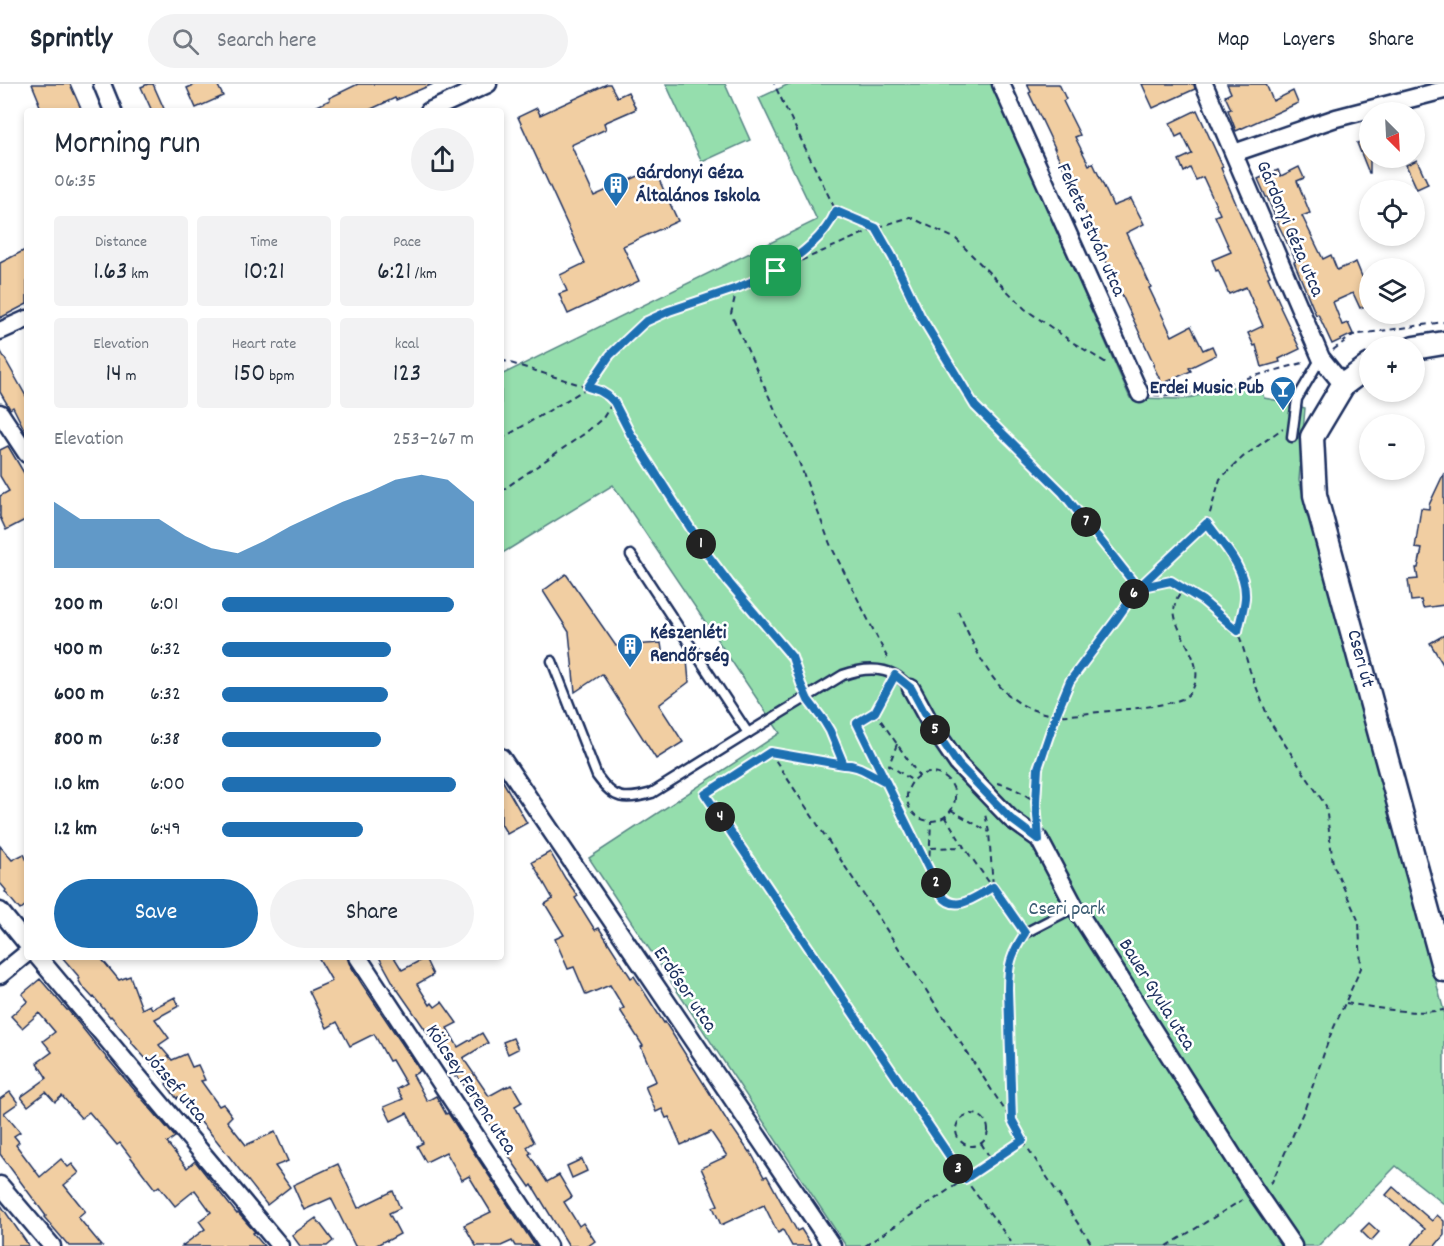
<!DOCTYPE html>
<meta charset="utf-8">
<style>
body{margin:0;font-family:Dekko,sans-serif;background:#f2f2f3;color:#1f2937;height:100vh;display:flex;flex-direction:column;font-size:22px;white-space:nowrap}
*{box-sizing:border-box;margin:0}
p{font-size:20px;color:#747a83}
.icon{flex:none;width:33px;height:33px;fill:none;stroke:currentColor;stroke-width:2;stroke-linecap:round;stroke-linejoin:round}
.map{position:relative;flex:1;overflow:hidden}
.details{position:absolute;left:24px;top:24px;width:480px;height:852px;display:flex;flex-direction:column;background:#fff;border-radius:6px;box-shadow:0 3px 9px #0003}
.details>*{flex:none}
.needle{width:39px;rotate:156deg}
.fabs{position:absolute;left:1359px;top:18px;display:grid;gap:12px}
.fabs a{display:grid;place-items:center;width:66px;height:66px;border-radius:50%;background:#fff;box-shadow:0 3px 9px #0003;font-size:30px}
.pin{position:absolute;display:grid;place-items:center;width:51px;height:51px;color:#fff;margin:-26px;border-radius:12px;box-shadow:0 3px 9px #0006}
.km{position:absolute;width:30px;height:30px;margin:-15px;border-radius:50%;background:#222;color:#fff;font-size:16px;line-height:30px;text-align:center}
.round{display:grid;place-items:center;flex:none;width:63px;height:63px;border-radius:32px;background:#f2f2f3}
.overview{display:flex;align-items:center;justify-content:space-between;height:102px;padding:0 30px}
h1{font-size:33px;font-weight:600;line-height:45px}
.stats{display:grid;grid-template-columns:repeat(3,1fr);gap:9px;height:102px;padding:6px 30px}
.stats div{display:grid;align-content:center;border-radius:6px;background:#f2f2f3;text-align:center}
.stats b{font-size:26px;font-weight:600}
.stats small{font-size:16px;font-weight:400}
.stats p{font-size:16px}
.chart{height:168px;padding:12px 30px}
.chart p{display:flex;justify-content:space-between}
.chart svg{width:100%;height:108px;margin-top:6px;fill:#1f6fb2;opacity:.7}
.cta{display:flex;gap:12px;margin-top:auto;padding:12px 30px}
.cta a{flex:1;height:69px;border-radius:36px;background:#1f6fb2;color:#fff;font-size:24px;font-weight:600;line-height:69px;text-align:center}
.cta a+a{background:#f2f2f3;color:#1f2937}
ul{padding:0 30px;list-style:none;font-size:20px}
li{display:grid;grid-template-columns:96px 72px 1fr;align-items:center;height:45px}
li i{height:15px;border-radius:8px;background:#1f6fb2}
header{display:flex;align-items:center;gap:36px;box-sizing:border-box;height:84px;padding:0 30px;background:#fff;border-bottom:2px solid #e0e1e3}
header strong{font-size:28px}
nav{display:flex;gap:33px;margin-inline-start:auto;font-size:21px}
.search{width:420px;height:54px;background:#f2f2f3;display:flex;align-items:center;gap:15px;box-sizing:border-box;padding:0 21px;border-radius:33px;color:#747a83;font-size:22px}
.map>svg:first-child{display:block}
</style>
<header>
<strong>Sprintly</strong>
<div class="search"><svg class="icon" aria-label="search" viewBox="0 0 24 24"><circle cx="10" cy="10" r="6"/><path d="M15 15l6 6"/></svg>Search here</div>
<nav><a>Map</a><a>Layers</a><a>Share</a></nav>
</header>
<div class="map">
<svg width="1444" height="1162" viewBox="0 0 1444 1162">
<rect width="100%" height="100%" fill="#fff"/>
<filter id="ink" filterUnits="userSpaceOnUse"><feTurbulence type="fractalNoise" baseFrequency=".0167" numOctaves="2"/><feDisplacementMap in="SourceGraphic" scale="12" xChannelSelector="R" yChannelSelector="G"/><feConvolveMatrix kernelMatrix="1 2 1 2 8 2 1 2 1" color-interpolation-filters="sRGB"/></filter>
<g filter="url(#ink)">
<g fill="#95dead" stroke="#588686" stroke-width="1.5">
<path d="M 666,0 L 725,0 L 750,56 L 702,78 Z"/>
<path d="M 789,0 L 992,0 L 1130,314 L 1184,315 L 1258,297 L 1264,314 L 1285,318 L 1305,324 L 1299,396 L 1444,927 L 1444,1120 L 1396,1082 L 1318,1162 L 846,1162 L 589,774 L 780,649 L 613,401 L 501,470 L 501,291 L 817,136 L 759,14 Z"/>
</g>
<g fill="#f1cea2" stroke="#1b2f5e" stroke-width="1.5">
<path d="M 32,0 L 70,0 L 82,27 L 42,27 L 38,17 L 39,17 Z"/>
<path d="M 148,0 L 153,0 L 165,27 L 152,27 L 141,3 Z"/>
<path d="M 196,0 L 217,0 L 223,12 L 196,24 L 187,4 Z"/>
<path d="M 358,0 L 433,0 L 396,16 L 395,14 L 367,27 L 307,27 L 330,16 L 329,14 Z"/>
<path d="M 607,0 L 610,0 L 617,13 L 628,8 L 636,25 L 604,39 L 606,45 L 571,61 L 594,112 L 654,85 L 678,137 L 623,162 L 639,197 L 568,230 L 559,210 L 567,207 L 560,191 L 585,179 L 518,33 L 537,24 L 540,31 Z"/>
<path d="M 1027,0 L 1059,0 L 1066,15 L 1063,17 L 1080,51 L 1075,53 L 1089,81 L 1093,79 L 1113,122 L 1131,115 L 1144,140 L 1126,149 L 1151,203 L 1149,204 L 1172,252 L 1191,242 L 1203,266 L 1212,262 L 1216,271 L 1189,284 L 1191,287 L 1162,300 L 1153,281 L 1154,280 L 1099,162 L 1098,163 L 1089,143 L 1092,142 L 1054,64 L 1055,64 L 1029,9 L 1031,8 Z"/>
<path d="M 1142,0 L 1194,0 L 1195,5 L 1153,24 Z"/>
<path d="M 1227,0 L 1266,0 L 1273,17 L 1293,7 L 1298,19 L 1236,47 L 1228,26 L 1231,25 L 1225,12 L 1231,9 Z"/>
<path d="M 1197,26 L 1223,83 L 1221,84 L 1242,134 L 1270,192 L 1268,193 L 1281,222 L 1280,223 L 1300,265 L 1279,275 L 1280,278 L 1262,283 L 1256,261 L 1254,262 L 1248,249 L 1263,242 L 1246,203 L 1229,210 L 1218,186 L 1216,187 L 1212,176 L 1231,168 L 1215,132 L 1220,130 L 1203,93 L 1196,96 L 1190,84 L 1184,88 L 1179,76 L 1192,70 L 1182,50 L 1176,53 L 1170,39 Z"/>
<path d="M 1370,54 L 1370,89 L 1369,89 L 1357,59 Z"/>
<path d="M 1417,76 L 1428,100 L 1417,105 L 1406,81 Z"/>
<path d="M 1299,83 L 1304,94 L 1297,97 L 1310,129 L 1302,132 L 1323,175 L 1331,171 L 1337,186 L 1356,178 L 1370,212 L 1370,220 L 1360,224 L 1353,209 L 1333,218 L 1342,241 L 1348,239 L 1353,250 L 1332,260 L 1318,230 L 1316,231 L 1294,178 L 1296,177 L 1279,142 L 1267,113 L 1266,113 L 1258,95 L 1278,86 L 1281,92 Z"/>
<path d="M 27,165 L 27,220 L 0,234 L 0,179 Z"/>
<path d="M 0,266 L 27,314 L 27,351 L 13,323 L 10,325 L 0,308 Z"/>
<path d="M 8,362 L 27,394 L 27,435 L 6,446 L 0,433 L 0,412 L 9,407 L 0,392 L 0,366 Z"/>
<path d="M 1444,389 L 1444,521 L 1423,524 L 1421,516 L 1411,517 L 1408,496 L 1418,495 L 1416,484 L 1418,484 L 1422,465 L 1415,464 L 1421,424 L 1429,425 L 1429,421 Z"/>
<path d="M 566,490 L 616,562 L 661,559 L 664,579 L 687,576 L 689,598 L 659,621 L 683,658 L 656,675 L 602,590 L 575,608 L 569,548 L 543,507 Z"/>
<path d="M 1444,551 L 1444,582 L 1430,559 Z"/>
<path d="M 501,694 L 527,739 L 507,750 L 501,740 Z"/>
<path d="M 0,762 L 12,776 L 24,770 L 27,777 L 27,820 L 20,826 L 5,808 L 6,806 L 0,799 Z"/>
<path d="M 550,768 L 565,794 L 578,812 L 575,814 L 595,846 L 599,844 L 631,894 L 634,892 L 664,939 L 665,938 L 731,1043 L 732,1043 L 749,1068 L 750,1067 L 764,1093 L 767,1092 L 797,1147 L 801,1145 L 812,1162 L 792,1162 L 783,1146 L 778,1149 L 764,1121 L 721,1141 L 713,1123 L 718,1121 L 701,1084 L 727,1072 L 711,1048 L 681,1061 L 669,1033 L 666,1034 L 662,1025 L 656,1028 L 645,1002 L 656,997 L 641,963 L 643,962 L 620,926 L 624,924 L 610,901 L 586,911 L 574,883 L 568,885 L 555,855 L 564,851 L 545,820 L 553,815 L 532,778 Z"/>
<path d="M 62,873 L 100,873 L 119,896 L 130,892 L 142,925 L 150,921 L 152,925 L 175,913 L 179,922 L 155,935 L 169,954 L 159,961 L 172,976 L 186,970 L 192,983 L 198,981 L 205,996 L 201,997 L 219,1022 L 223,1020 L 232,1032 L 227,1037 L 246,1061 L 275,1048 L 288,1077 L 275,1082 L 290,1103 L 267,1121 L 217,1057 L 199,1036 L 197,1037 L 178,1013 L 177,1015 L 166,1000 L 167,999 L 147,974 L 146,975 L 131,958 L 132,957 L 111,932 L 110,933 L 94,913 L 93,914 L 82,902 L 78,895 L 80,894 Z"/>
<path d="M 318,873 L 347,873 L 349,879 L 362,900 L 417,982 L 420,987 L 413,991 L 427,1017 L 436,1012 L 446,1030 L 448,1029 L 535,1162 L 515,1162 L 512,1157 L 501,1162 L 476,1162 L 464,1141 L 491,1128 L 469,1092 L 462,1096 L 446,1068 L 426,1078 L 417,1062 L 423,1059 L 407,1029 L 391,1037 L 384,1023 L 403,1015 L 397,1005 L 406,1000 L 392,976 L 389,977 L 374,950 L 350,962 L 337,938 L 327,944 L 309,907 L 332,897 Z"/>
<path d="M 379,873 L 394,873 L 402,886 L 425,874 L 433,891 L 417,900 L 430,921 L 432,919 L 435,923 L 442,918 L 457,939 L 447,944 L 458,963 L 482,949 L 488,959 L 463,974 L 489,1012 L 507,1002 L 507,1003 L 512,1001 L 522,1018 L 515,1022 L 534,1058 L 527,1063 L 531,1069 L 529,1070 L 547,1098 L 559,1091 L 572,1113 L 564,1118 L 579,1142 L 583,1139 L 595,1157 L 588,1162 L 569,1162 L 532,1101 L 530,1103 L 514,1080 L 470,1009 L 457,992 L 455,993 L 436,961 L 395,902 Z"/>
<path d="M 40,895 L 67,926 L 68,926 L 100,966 L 175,1053 L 167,1059 L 187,1084 L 195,1077 L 237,1130 L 238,1129 L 255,1148 L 253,1149 L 264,1162 L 182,1162 L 205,1145 L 199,1137 L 211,1128 L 195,1106 L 175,1122 L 159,1102 L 155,1105 L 120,1059 L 117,1061 L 89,1028 L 81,1034 L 62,1012 L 55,1018 L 46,1008 L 28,1022 L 21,1013 L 47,994 L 37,979 L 52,968 L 43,957 L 55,948 L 39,929 L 22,944 L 11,932 L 28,917 L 22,910 Z"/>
<path d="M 513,954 L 518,965 L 508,970 L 503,958 Z"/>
<path d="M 10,1008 L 18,1019 L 4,1029 L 20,1048 L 14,1052 L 19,1058 L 16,1061 L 40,1093 L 61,1075 L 68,1083 L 72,1080 L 79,1089 L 64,1101 L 85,1127 L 78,1133 L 102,1162 L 69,1162 L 44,1133 L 46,1132 L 0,1070 L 0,1015 Z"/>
<path d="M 582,1075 L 587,1087 L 572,1094 L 567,1082 Z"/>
<path d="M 338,1080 L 358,1124 L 393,1107 L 400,1124 L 389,1129 L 400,1150 L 387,1157 L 386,1156 L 375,1162 L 355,1162 L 331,1114 L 304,1126 L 293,1101 Z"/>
<path d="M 1393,1103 L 1432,1137 L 1437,1131 L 1444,1137 L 1444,1151 L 1435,1162 L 1411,1162 L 1425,1145 L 1386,1111 Z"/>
<path d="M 0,1120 L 29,1162 L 0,1162 Z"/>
<path d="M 316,1134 L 333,1157 L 327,1162 L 300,1162 L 292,1151 Z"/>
<path d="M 1369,1139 L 1379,1148 L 1371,1157 L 1361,1147 Z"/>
</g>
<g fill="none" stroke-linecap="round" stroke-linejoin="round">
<defs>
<g id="lane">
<path d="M 1292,353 L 1297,315 L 1321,274"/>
<path d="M 631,471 L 748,649 L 843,591 C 860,585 878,582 895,591 C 901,594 906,600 911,604"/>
<path d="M 552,577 L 597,692 C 614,716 624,717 652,709 L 748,649"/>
<path d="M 1025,849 L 1075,823"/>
</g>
<g id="street">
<path d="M 102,0 L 113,27"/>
<path d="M 1001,0 L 1140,310"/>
<path d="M 1204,0 L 1321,274 L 1343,301"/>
<path d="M 429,27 L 488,0"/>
<path d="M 1234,69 L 1336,34 L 1444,6"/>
<path d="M 0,247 L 27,235"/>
<path d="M 0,329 L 27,370"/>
<path d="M 911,604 L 930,639 L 958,680 L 1011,735 L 1039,755 L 1075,823 L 1256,1108 L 1293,1162"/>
<path d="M 501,673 L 832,1162"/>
<path d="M 0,827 L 27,860"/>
<path d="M 38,873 L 280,1162"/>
<path d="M 358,873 L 548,1162"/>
<path d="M 0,891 L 27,869"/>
<path d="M 0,1101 L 52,1162"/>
</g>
<g id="secondary">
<path d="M 1414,264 L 1444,259"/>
<path id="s1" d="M 1370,281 L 1343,301 L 1312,353 L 1315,411 L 1444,886"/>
</g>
</defs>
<use href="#lane" stroke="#1b2f5e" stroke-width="13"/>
<use href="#street" stroke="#1b2f5e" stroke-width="21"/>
<use href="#secondary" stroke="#1b2f5e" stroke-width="27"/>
<g stroke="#1b2f5e" stroke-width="2" stroke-dasharray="6 4.5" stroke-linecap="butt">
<path d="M 836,127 L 876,144 L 893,174 L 920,231 L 975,322 L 1063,409 L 1138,504 L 1118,533 L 1070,597 L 1056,631 L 1038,685 L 1036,718 L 1037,735"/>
<path d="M 782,185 L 876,144 L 910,133 L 956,155 L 1025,225 L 1072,258 L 1108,280"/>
<path d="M 737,204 L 731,230 L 799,378 L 830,460 L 889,577"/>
<path d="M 1333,266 L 1353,251 L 1444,238"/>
<path d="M 501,276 L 600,307 L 608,312 L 614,318 L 630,349 L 707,470 L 729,499 L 792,573 L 802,603"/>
<path d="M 1154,311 L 1182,312 L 1306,278"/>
<path d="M 501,355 L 589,303 L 610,271 L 645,238 L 669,227 L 737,204 L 776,187 L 793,176 L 823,149 L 833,136 L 836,127 L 774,0"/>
<path d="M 501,407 L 584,350 L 603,334 L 613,318"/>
<path d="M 1207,439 L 1234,475 L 1242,494 L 1245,513 L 1238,547 L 1250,587 L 1270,638 L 1326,722 L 1333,780 L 1359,838 L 1361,884 L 1330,952 L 1305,1024 L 1272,1098 L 1270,1099"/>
<path d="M 1138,504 L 1207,439 L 1220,395 L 1243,373 L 1283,344"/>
<path d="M 1139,504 L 1171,497 L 1203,517 L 1238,547"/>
<path d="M 958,527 C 974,561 988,600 1021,620 C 1031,626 1044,630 1056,631 C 1070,632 1086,629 1101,628 C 1124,625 1161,623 1182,615 C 1188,612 1192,608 1194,602 C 1206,574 1169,546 1175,520 C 1176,514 1180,509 1183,505"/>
<path d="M 889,601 L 875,628 L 857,639 L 942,812 C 956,830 978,811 993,803 L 989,748 L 985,730"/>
<path d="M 814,623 L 824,637 L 830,647 L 844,681"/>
<path d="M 875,628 L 919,692"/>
<path d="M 897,660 L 889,681 L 913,697"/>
<path d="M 770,668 L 1010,1034"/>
<circle cx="931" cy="713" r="24"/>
<path d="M 886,698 L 860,684 L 851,681 L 770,668 L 705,710 L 965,1095 L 1014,1162"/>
<path d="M 997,699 C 1013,703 1023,709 1036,718"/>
<path d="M 951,726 L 989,748"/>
<path d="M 945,732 L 964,763 L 1018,839"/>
<path d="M 931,764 L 964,763"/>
<path d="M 929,782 L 931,737"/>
<path d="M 1346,919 C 1378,924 1411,931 1444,926"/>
<circle cx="972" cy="1046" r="16"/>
<path d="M 1023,1057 L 1093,1162"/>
<path d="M 981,1059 L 992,1077"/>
<path d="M 865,1162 L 1023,1056 L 1012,1036 L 1007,905 C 1008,889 1009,873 1019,858"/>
<path d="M 1167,1162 L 1242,1116"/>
</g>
<use href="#lane" stroke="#fff" stroke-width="8"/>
<use href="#street" stroke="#fff" stroke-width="16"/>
<use href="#secondary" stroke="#fff" stroke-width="22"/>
</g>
</g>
<g fill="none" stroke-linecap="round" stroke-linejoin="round" filter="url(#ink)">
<defs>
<path id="route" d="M 776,187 L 737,204 L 669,227 L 645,238 L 610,271 L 588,303 L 600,307 L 608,312 L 614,318 L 630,349 L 707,470 L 729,499 L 792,573 L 801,600 L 808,616 L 824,637 L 830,647 L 844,681 L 851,681 L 860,684 L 886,698 L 942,812 C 956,830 978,811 993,803 L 1025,849 C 1011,870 1008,881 1008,905 L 1012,1036 L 1023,1056 L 965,1095 L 705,710 L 770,668 L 844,681 C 859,681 873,691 886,698 L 857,639 L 875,628 L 895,591 L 911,604 L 930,639 L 958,680 L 1011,735 L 1039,756 L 1036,718 L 1038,684 L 1056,631 L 1070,597 L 1118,533 L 1138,504 L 1171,497 L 1203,517 L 1238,547 C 1240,537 1244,525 1245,514 C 1247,485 1223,460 1207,439 L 1138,504 L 1063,409 L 975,322 L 920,231 L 893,174 L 876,144 L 836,127 C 825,153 799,172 776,187"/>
</defs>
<use href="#route" stroke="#fff" stroke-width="12"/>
<use href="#route" stroke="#1f6fb2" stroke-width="8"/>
</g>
<defs>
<symbol id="building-pin" viewBox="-11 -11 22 30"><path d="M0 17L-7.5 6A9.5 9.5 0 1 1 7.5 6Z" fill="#1f6fb2" stroke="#fff"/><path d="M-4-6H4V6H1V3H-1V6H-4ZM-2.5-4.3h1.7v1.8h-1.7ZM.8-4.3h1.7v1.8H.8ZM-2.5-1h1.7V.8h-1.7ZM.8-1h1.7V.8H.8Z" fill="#fff"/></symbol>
<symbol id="bar-pin" viewBox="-11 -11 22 30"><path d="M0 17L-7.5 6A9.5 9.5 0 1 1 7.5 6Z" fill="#1f6fb2" stroke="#fff"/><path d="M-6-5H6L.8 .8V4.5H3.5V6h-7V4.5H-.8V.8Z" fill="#fff"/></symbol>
</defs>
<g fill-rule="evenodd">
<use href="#building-pin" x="601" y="86" width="30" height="40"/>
<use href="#bar-pin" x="1268" y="290" width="30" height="40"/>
<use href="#building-pin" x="615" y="547" width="30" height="40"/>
</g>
<g text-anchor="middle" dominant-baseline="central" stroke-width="5" stroke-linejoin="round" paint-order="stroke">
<g font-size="20" font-weight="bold" fill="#1b2f5e" stroke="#fff" text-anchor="start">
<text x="636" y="90">Gárdonyi Géza<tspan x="636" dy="23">Általános Iskola</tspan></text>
<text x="1264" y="305" text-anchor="end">Erdei Music Pub</text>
<text x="650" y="550">Készenléti<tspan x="650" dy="23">Rendőrség</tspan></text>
</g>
<g font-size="20" fill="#1b2f5e" stroke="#fff">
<text transform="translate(1289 145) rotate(67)">Gárdonyi Géza utca</text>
<text transform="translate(1090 146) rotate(66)">Fekete István utca</text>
<text stroke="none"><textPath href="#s1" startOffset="322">Cseri út</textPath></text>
<text transform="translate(684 906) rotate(56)">Erdősor utca</text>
<text transform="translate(1156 911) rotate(58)">Bauer Gyula utca</text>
<text transform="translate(175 1004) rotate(50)">József utca</text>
<text transform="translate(470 1006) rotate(57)">Kölcsey Ferenc utca</text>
</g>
<g font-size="20" fill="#3a5b72" stroke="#fff">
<text x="1067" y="826">Cseri park</text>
</g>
</g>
</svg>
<div class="fabs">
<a><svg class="needle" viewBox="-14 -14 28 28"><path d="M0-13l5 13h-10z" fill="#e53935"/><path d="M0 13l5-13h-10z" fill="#747a83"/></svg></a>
<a><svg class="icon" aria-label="locate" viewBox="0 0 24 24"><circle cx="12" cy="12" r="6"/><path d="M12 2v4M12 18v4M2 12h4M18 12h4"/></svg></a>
<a><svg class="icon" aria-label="layers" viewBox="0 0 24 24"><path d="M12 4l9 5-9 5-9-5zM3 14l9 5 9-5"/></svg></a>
<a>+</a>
<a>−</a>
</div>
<div class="pin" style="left:776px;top:187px;background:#1e9e55"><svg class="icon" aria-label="arrive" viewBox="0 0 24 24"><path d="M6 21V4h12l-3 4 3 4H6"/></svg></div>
<b class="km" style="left:701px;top:460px">1</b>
<b class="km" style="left:936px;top:799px">2</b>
<b class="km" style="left:958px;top:1085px">3</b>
<b class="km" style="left:720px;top:733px">4</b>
<b class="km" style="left:935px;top:646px">5</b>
<b class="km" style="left:1134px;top:510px">6</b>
<b class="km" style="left:1086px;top:438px">7</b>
<section class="details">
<div class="overview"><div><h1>Morning run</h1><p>06:35</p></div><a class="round"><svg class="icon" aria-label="share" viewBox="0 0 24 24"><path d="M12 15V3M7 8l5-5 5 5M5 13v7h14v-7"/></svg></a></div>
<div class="stats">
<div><p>Distance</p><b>1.63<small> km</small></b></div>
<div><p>Time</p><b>10:21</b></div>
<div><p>Pace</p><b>6:21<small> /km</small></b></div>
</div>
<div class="stats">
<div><p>Elevation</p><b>14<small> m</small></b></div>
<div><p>Heart rate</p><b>150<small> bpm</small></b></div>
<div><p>kcal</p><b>123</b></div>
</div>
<div class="chart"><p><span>Elevation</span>253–267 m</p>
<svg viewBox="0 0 160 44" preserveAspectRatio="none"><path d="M0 44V17L10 24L20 24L30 24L40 24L50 31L60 36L70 38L80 33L90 27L100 22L110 17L120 13L130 8L140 6L150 8L160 17V44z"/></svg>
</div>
<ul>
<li><b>200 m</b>6:01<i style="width:92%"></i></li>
<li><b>400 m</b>6:32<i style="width:67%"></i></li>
<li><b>600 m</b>6:32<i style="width:66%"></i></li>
<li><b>800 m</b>6:38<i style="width:63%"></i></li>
<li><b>1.0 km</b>6:00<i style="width:93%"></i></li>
<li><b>1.2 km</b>6:49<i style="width:56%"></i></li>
</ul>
<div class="cta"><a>Save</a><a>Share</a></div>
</section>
</div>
